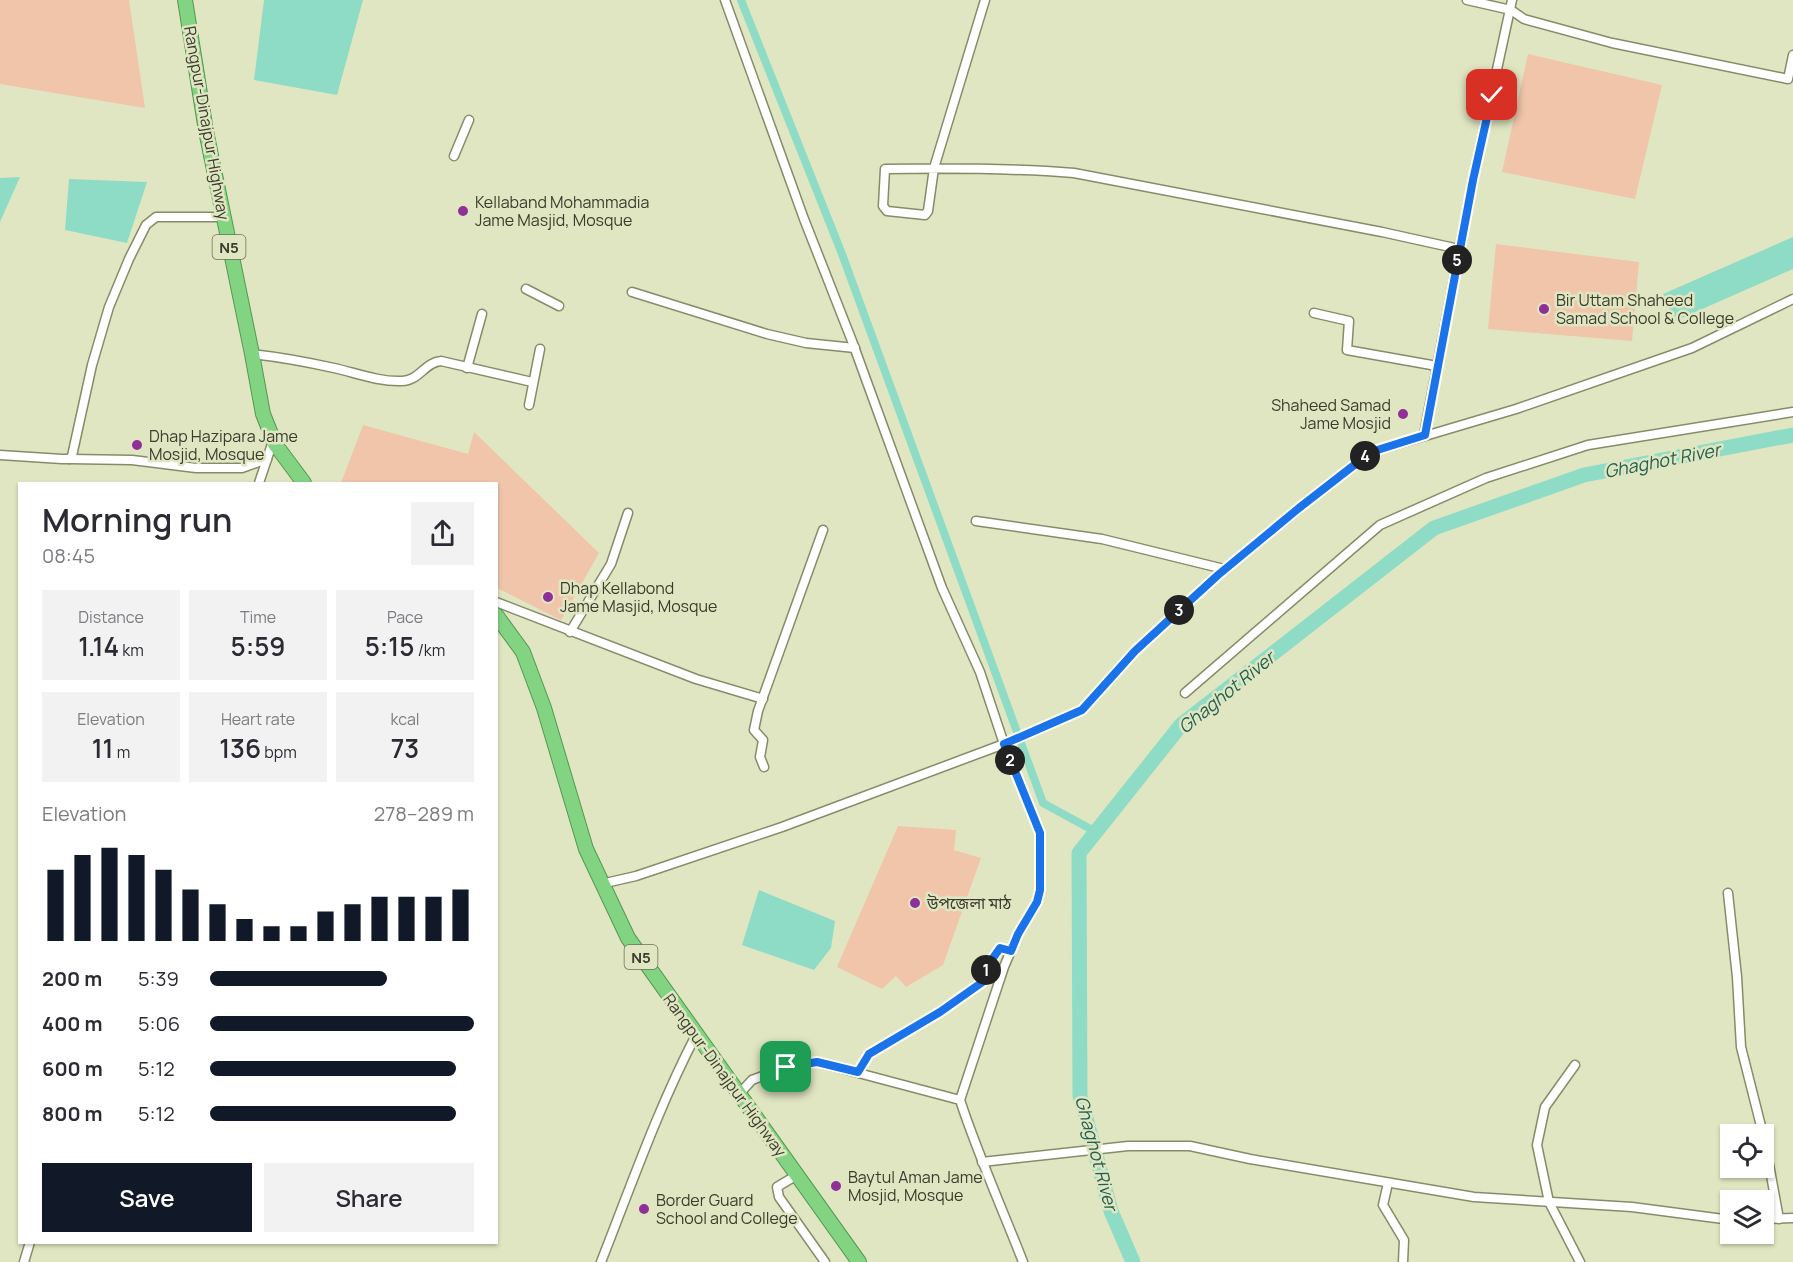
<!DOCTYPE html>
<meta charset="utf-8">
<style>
body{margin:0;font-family:Manrope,"Noto Sans Bengali",sans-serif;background:#f2f2f3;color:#2b2b33;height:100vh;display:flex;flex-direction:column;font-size:22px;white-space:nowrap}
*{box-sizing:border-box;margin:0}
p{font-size:20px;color:#7c7c81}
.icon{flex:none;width:33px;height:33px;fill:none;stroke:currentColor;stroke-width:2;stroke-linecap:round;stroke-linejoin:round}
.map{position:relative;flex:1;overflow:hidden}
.side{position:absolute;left:18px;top:482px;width:480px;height:762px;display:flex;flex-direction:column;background:#fff;border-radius:0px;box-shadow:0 2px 4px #0004}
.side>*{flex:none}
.controls{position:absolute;left:1720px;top:1124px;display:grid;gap:12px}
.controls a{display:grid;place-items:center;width:54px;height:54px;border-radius:0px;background:#fff;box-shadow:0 2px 4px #0004;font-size:30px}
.pin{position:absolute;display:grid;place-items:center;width:51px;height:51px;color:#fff;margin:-26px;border-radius:12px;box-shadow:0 3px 9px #0006}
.km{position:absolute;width:30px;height:30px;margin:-15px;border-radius:50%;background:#222;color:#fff;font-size:16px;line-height:30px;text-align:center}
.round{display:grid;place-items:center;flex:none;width:63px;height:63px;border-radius:0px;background:#f2f2f3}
.head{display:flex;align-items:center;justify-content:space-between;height:102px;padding:0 24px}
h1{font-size:33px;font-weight:600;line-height:45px}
.metrics{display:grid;grid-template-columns:repeat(3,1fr);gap:9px;height:102px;padding:6px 24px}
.metrics div{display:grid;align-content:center;border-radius:0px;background:#f2f2f3;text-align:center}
.metrics b{font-size:26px;font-weight:600}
.metrics small{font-size:16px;font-weight:400}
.metrics p{font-size:16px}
.chart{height:168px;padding:12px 24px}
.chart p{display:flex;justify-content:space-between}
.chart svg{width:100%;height:108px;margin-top:6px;stroke:#111827;stroke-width:6}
.button{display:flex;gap:12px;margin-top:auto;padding:12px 24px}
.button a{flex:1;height:69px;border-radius:0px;background:#111827;color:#fff;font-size:24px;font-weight:600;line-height:69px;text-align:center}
.button a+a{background:#f2f2f3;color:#2b2b33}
ul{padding:0 24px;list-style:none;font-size:20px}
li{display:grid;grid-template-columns:96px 72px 1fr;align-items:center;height:45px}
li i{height:15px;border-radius:8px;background:#111827}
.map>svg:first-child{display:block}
</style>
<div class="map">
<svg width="1793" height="1262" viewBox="0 0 1793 1262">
<rect width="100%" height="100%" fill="#e1e6c2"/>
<g fill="#f0c5aa">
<path d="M 0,0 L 129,0 L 145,108 L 0,84 Z"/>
<path d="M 1528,54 L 1662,85 L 1635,199 L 1502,172 Z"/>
<path d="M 1496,244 L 1639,262 L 1632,341 L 1488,329 Z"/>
<path d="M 363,425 L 468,454 L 474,432 L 599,553 L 561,620 L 497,588 L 496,483 L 341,483 Z"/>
<path d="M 898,826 L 956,830 L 954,850 L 981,858 L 943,965 L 906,987 L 896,976 L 882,989 L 837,967 Z"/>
</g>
<g fill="#8fdcc6">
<path d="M 264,0 L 363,0 L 337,95 L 254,80 Z"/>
<path d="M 20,177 L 0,222 L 0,178 Z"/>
<path d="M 69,179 L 147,182 L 127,243 L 65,230 Z"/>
<path d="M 1793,237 L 1793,269 L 1675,321 L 1663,294 Z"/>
<path d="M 759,890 L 835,921 L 831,948 L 814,970 L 742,945 Z"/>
</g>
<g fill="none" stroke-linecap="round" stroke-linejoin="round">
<path stroke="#8fdcc6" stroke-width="8" d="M 741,0 L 842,254 L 1043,803 L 1096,832"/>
<path stroke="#8fdcc6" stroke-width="15" d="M 1133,1262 L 1111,1211 L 1080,1096 L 1079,853 L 1181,725 L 1434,528 L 1584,475 L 1793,435"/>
<defs>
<g id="minor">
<path d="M 725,0 L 804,219 L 852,341 L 942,588 L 980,672 L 1004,744 L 1040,833 L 1040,890 L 1037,902 L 1018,934 L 1004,967 L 960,1100"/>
<path d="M 985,0 L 934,168 L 928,211 L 925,215 L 887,211 L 883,206 L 885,169 C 948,168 1011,168 1074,173 L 1382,232 L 1459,249"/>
<path d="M 1467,0 L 1511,10 L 1524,19 L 1612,43 L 1788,79 L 1793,55"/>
<path d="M 454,156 L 469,120"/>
<path d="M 526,289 L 559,306"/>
<path d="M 632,292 L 767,334 L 806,343 L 855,348"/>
<path d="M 1314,313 L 1349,321 L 1347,350 L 1437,366"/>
<path d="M 252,354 C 280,357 307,362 334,368 C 356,373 379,382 402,381 C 419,381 425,362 441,361 L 532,382"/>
<path d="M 467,368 L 482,314"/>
<path d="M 529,405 L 540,349"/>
<path d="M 1424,435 L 1473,180 L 1512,0"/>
<path d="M 0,455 L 62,459 L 69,459 L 72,456 L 92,365 L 109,307 L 129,259 L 146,225 L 156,217 L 223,217"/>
<path d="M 69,459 L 132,460 L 196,468 L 242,468 L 267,459"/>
<path d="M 259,483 L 273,441"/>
<path d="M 976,521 L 1102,539 L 1224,569"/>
<path d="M 496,602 L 696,679 L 763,699"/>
<path d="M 570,632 L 611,564 L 628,513"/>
<path d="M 1185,693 L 1380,525 L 1486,478 L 1588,445 L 1793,412"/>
<path d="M 764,767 L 760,757 L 763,740 L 754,730 L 758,711 L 823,530"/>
<path d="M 601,884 L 636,876 L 782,827 L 1004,744 L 1082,710 L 1135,651 L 1218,575 L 1299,508 L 1371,452 L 1516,409 L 1692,348 L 1793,299"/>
<path d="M 1728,893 L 1737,977 L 1741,1047 L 1763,1134"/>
<path d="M 1575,1065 L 1545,1107 L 1537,1145 L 1549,1202 L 1580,1262"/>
<path d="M 858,1072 L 869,1054 L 940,1012 L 984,981 L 986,968 L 1000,949 L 1011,951"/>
<path d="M 739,1094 L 752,1080 L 786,1067 L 817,1062 L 960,1100 C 978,1155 1002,1208 1023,1262"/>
<path d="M 1764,1137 L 1779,1219"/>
<path d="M 982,1162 L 1128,1146 L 1190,1146 L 1250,1159 L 1474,1197 L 1632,1207 L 1731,1220"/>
<path d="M 797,1175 L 777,1187 L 779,1197 L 825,1262"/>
<path d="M 1388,1183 L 1383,1205 L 1404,1240 L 1403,1262"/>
<path d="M 1764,1219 L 1793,1218"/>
<path d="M 24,1262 L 30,1242"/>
<path d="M 601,1262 C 631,1186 658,1108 696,1035"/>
</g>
<g id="trunk">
<path d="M 185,0 L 206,131 L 252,354 L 263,414 L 275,444 L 304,483"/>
<path d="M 496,615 L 523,652 L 544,708 L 586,849 L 628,938 L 859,1262"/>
</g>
</defs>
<use href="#minor" stroke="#868b69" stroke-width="11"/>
<use href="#trunk" stroke="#549851" stroke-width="16"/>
<use href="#minor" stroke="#fff" stroke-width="8"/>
<use href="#trunk" stroke="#82d483" stroke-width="14"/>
</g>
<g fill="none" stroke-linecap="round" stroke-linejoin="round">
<defs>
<path id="route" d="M 786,1067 L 817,1062 L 858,1072 L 869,1054 L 940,1012 L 984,981 L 986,968 L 1000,948 L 1011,951 L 1018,934 L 1037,902 L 1040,890 L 1040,833 L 1004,744 L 1082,710 L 1135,651 L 1218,575 L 1299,508 L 1371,452 L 1425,435 L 1473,180 L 1492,95"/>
</defs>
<use href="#route" stroke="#fff" stroke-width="12"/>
<use href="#route" stroke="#1a73e8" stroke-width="8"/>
</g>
<g fill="#8f2f98" stroke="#e1e6c2" stroke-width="2">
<circle cx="463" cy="211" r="6"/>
<circle cx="1544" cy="309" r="6"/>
<circle cx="1403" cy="414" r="6"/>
<circle cx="137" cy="445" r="6"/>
<circle cx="548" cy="597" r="6"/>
<circle cx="915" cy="903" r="6"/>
<circle cx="836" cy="1186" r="6"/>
<circle cx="644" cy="1209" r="6"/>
</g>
<g text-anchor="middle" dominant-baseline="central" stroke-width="5" stroke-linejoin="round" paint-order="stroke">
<g fill="#e1e6c2" stroke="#6c6f5a" stroke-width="1.5">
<rect x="212.5" y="235" width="33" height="24" rx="4.5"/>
<rect x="624.5" y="945" width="33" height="24" rx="4.5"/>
</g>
<g font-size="15" font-weight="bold" fill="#3a3c2d">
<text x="229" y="247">N5</text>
<text x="641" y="957">N5</text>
</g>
<g font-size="16" fill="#3a3c2d" stroke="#e1e6c2">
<text transform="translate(207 123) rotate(80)">Rangpur-Dinajpur Highway</text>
<text transform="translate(725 1075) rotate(54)">Rangpur-Dinajpur Highway</text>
</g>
<g font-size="16" fill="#3a3c2d" stroke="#e1e6c2" text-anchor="start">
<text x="475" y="202">Kellaband Mohammadia<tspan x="475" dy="18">Jame Masjid, Mosque</tspan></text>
<text x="1556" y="300">Bir Uttam Shaheed<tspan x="1556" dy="18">Samad School &amp; College</tspan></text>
<text x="1391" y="405" text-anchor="end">Shaheed Samad<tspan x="1391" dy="18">Jame Mosjid</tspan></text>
<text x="149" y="436">Dhap Hazipara Jame<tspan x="149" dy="18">Mosjid, Mosque</tspan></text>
<text x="560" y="588">Dhap Kellabond<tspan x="560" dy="18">Jame Masjid, Mosque</tspan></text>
<text x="927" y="903">উপজেলা মাঠ</text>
<text x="848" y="1177">Baytul Aman Jame<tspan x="848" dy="18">Mosjid, Mosque</tspan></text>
<text x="656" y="1200">Border Guard<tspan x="656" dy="18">School and College</tspan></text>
</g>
<g font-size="18" font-style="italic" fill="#225f50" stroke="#e1e6c2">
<text transform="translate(1662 460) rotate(-11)">Ghaghot River</text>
<text transform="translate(1226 692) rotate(-39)">Ghaghot River</text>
<text transform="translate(1097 1153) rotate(75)">Ghaghot River</text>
</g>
</g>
</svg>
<div class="controls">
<a><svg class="icon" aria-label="locate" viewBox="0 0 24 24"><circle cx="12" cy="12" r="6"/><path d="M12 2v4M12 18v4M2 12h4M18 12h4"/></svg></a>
<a><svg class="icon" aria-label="layers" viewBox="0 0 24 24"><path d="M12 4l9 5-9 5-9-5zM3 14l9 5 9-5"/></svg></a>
</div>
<div class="pin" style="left:786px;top:1067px;background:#1e9e55"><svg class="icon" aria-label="arrive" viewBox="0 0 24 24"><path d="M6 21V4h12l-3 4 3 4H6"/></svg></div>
<div class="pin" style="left:1492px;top:95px;background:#d93025"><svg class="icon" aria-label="check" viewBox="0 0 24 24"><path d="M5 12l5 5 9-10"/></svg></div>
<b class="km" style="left:986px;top:970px">1</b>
<b class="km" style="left:1010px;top:760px">2</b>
<b class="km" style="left:1179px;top:610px">3</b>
<b class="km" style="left:1365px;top:456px">4</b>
<b class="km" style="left:1457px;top:260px">5</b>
<section class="side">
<div class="head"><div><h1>Morning run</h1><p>08:45</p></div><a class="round"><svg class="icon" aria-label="share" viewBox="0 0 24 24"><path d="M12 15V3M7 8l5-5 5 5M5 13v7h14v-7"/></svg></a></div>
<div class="metrics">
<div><p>Distance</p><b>1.14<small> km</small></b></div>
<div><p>Time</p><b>5:59</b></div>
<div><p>Pace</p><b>5:15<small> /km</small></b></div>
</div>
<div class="metrics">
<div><p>Elevation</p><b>11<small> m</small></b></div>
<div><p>Heart rate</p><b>136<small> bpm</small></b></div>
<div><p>kcal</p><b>73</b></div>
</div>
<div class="chart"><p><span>Elevation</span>278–289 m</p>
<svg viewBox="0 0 160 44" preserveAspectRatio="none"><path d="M5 44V15M15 44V9M25 44V6M35 44V9M45 44V15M55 44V23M65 44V29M75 44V35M85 44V38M95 44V38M105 44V32M115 44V29M125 44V26M135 44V26M145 44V26M155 44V23"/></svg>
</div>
<ul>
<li><b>200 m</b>5:39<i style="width:67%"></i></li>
<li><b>400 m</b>5:06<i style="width:100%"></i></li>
<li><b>600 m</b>5:12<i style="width:93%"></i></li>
<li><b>800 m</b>5:12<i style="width:93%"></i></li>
</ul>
<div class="button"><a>Save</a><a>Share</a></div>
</section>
</div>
